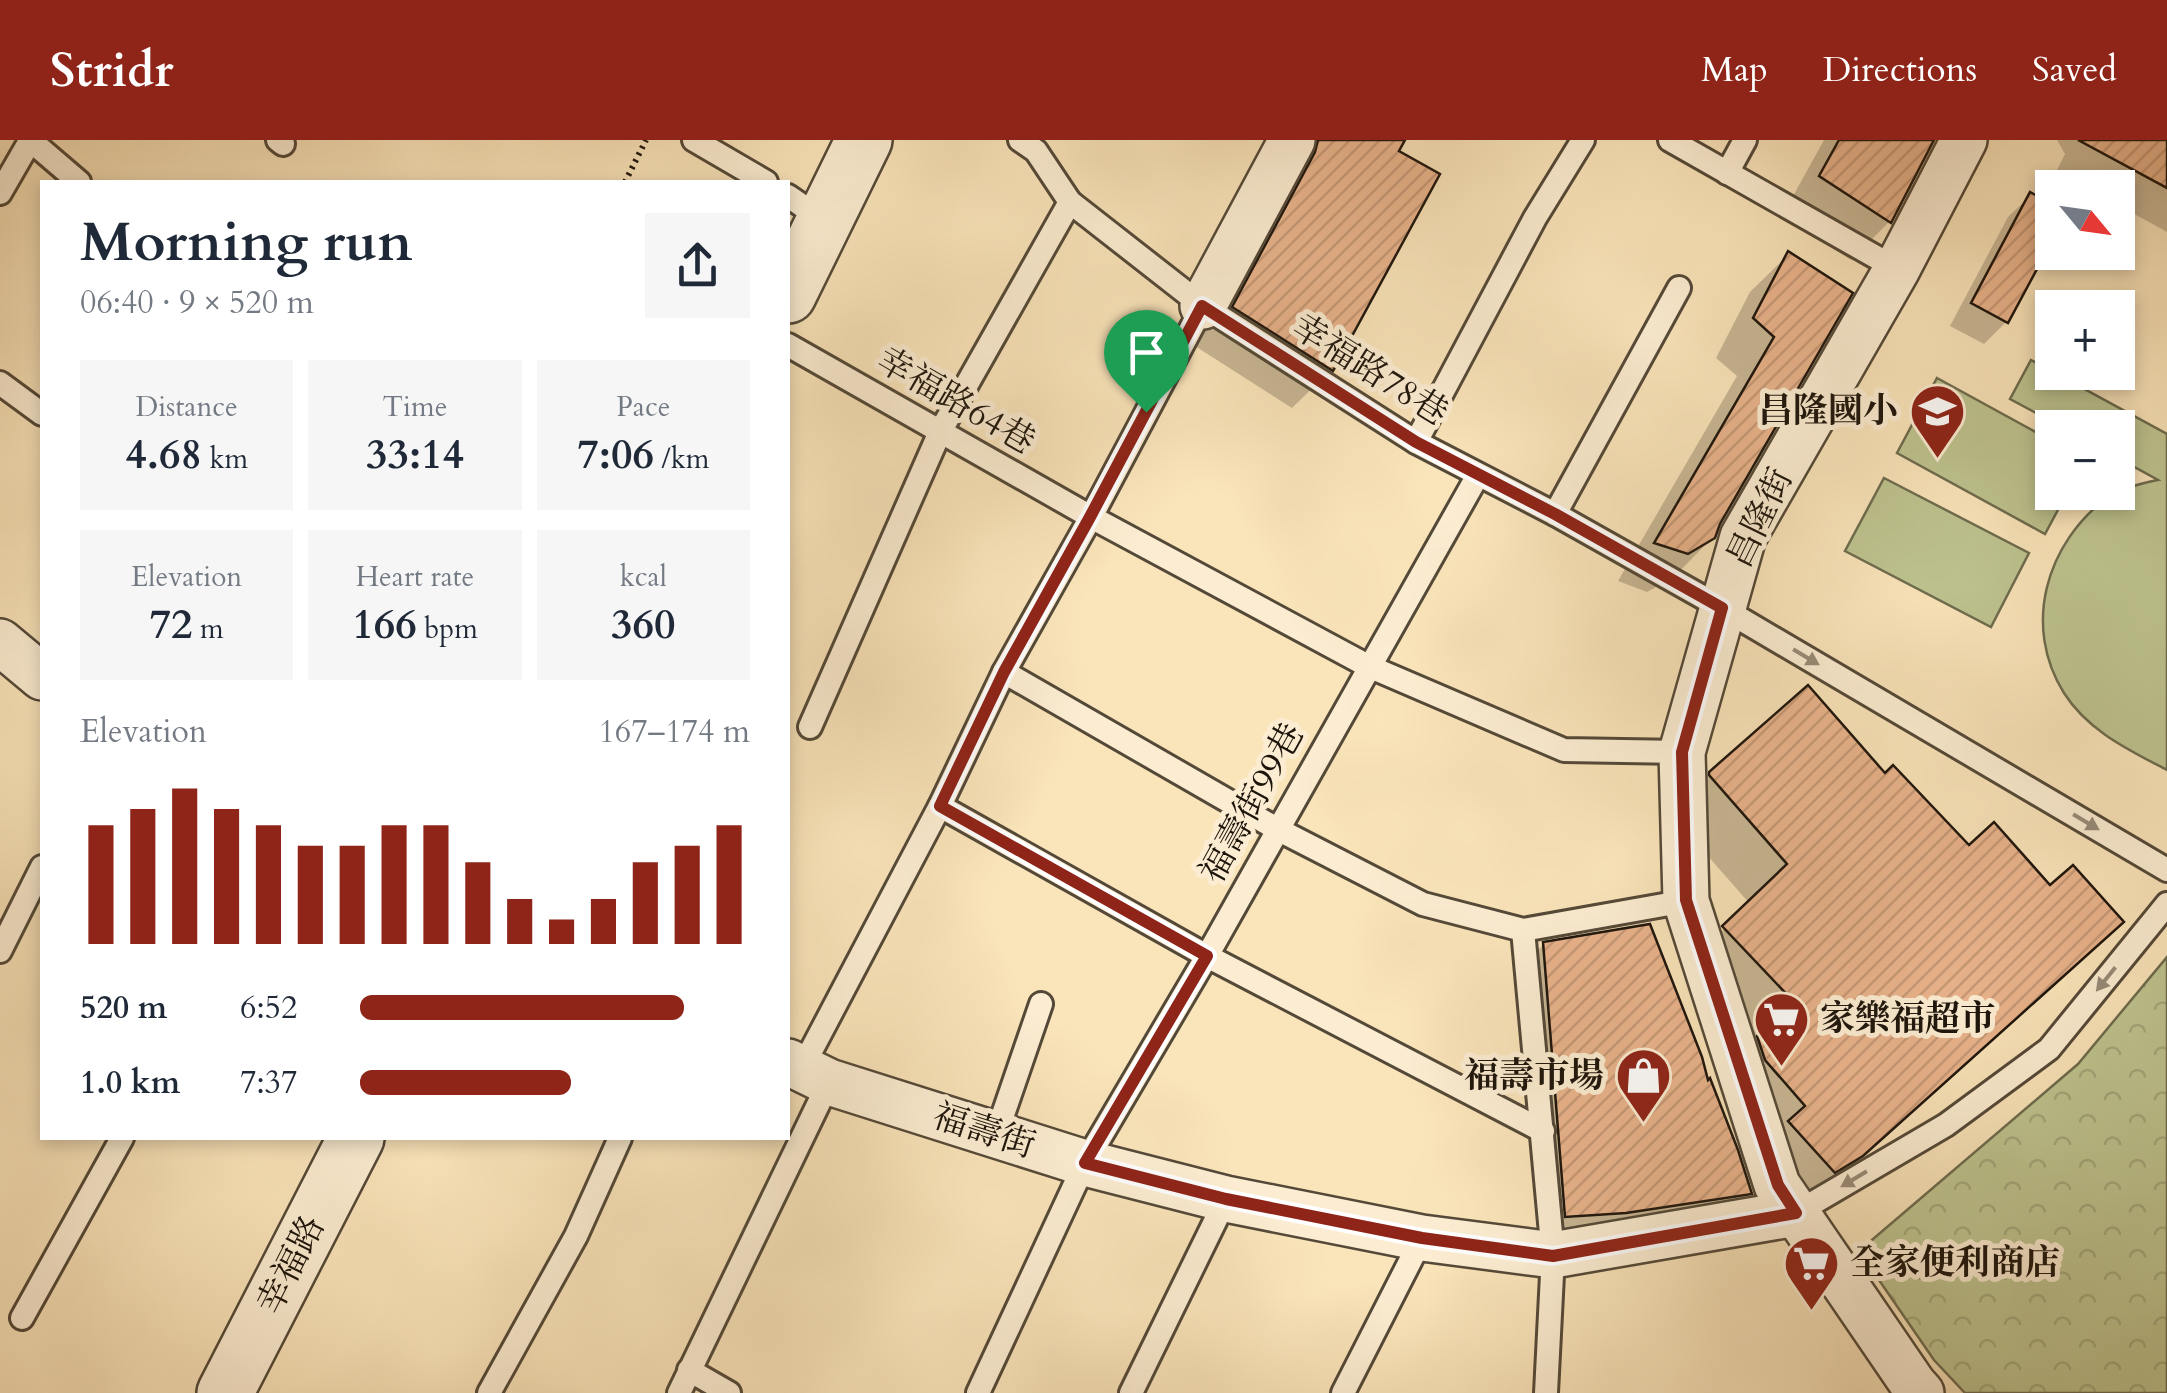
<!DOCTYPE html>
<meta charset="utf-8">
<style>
body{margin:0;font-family:Cardo,"Noto Serif TC",serif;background:#f6f6f7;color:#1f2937;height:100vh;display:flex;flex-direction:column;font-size:38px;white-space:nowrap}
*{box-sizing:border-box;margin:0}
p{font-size:32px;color:#747a83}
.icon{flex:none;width:55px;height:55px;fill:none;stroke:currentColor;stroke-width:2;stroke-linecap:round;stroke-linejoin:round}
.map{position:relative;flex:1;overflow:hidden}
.drawer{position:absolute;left:40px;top:40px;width:750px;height:960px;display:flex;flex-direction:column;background:#fff;border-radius:0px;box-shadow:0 5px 15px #0003}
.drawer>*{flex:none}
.needle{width:65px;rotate:119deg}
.fabs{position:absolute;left:2035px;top:30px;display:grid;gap:20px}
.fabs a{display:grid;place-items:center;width:100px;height:100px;border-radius:0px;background:#fff;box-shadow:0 5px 15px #0003;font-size:50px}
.pin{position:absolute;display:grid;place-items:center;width:85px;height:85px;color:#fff;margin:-102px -42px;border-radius:50% 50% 50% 0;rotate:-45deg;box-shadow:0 0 10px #0007}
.pin .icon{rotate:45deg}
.round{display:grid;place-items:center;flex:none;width:105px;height:105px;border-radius:0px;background:#f6f6f7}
.head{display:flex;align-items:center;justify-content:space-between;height:170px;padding:0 40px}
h1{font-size:55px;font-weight:600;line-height:75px}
.metrics{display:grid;grid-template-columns:repeat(3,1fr);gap:15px;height:170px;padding:10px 40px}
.metrics div{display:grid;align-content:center;border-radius:0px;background:#f6f6f7;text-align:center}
.metrics b{font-size:42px;font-weight:600}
.metrics small{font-size:28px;font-weight:400}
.metrics p{font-size:28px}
.chart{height:280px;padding:20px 40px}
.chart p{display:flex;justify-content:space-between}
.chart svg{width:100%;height:180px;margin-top:10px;stroke:#8f2418;stroke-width:6}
ul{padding:0 40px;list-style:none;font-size:32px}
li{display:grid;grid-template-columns:160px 120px 1fr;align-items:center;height:75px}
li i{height:25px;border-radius:12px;background:#8f2418}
header{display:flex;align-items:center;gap:60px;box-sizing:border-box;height:140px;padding:0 50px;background:#8f2418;color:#fff}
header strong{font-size:48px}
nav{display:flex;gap:55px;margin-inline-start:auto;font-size:35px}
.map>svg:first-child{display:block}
</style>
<header>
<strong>Stridr</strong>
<nav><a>Map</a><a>Directions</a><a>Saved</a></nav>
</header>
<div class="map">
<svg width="2167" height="1253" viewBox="0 0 2167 1253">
<defs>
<pattern id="forest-crowns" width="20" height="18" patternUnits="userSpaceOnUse" patternTransform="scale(2.5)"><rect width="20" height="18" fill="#bec490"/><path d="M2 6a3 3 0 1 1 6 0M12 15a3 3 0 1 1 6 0" fill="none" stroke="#a3a87b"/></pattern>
<pattern id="building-hatch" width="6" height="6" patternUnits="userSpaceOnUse" patternTransform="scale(2.5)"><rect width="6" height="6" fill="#e9b38b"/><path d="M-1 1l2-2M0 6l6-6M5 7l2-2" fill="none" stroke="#c79977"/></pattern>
</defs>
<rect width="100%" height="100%" fill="#fae4ba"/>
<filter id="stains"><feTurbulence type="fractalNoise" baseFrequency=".002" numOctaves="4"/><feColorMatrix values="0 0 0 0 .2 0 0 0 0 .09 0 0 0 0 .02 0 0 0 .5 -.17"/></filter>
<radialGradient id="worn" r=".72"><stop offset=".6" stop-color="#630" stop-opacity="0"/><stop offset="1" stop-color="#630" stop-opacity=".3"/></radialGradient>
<g fill="#bec490" stroke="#6e6c4e" stroke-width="2.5">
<path d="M 2031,220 L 2167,294 L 2167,630 C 2129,610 2088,591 2064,553 C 2022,486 2046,403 2108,357 C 2121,348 2143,343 2158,340 L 2118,318 L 2118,288 L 2062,287 L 2010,259 Z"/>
<path d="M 1937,238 L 2052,301 L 2052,352 L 2067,353 L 2045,394 L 1897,313 Z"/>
<path d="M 1884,338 L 2029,413 L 1991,487 L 1845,411 Z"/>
</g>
<path fill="url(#forest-crowns)" stroke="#6e6c4e" stroke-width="2.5" d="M 2167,817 L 2167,1253 L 1965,1253 L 1934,1220 L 1859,1111 L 2078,924 Z"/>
<g fill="#0003">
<path d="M 1299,0 L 1402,0 L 1331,230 L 1292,268 L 1195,206 L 1277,53 Z"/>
<path d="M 1824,0 L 1933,0 L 1889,82 L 1851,120 L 1782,76 Z"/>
<path d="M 2057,0 L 2167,0 L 2167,92 L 2118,65 L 2118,48 L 2085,48 L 2056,32 L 2065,14 Z"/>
<path d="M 2031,55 L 2052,67 L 2052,95 L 2006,182 L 1984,204 L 1950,186 L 2008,77 Z"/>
<path d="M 1789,114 L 1850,153 L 1718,383 L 1713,397 L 1674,437 L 1647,452 L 1618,441 L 1737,236 L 1716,218 L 1750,152 Z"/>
<path d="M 1710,633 L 1885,636 L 1968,709 L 2120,782 L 2082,820 L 1821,1054 L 1795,1070 L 1719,937 L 1756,901 L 1686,826 L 1750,764 L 1671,674 Z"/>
<path d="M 1544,804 L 1750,1053 L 1727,1075 L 1543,1098 L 1522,826 Z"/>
</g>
<g fill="url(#building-hatch)" stroke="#1d150c" stroke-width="2.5">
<path d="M 1318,0 L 1405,0 L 1399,11 L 1440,34 L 1333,231 L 1232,167 L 1315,12 Z"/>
<path d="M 1839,0 L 1934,0 L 1891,83 L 1819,36 Z"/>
<path d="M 2078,0 L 2167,0 L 2167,48 Z"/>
<path d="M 2030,52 L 2052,64 L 2052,101 L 2008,183 L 1971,163 Z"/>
<path d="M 1788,111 L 1853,153 L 1720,384 L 1715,398 L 1688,414 L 1654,403 L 1774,197 L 1753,178 Z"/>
<path d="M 1808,545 L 1885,633 L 1893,625 L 1969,705 L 1994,682 L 2050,745 L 2073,725 L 2124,782 L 1863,1016 L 1835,1033 L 1788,981 L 1805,966 L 1765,920 L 1757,896 L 1794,862 L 1722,786 L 1787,724 L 1709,635 L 1709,632 Z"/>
<path d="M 1650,784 L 1702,917 L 1708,940 L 1710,938 L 1738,1010 L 1752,1054 L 1626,1073 L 1565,1077 L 1543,802 Z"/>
</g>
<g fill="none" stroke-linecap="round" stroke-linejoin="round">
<defs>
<g id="service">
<path d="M 30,0 L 79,42"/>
<path d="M 278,0 L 283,4"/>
<path d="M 694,0 L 766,42"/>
<path d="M 1020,0 L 1036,11 L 1070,62 L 1203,166 L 1416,302 L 1555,374 L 1722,468 L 2167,730"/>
<path d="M 1670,0 L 1897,129"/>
<path d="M 1727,33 L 1745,0"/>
<path d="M 0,53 L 30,1"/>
<path d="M 788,56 L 823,80"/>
<path d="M 788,205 L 1091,377 L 1368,526 L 1564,610 L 1682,612"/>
<path d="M 0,243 L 42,274"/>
<path d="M 1416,302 L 1535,78 L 1583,0"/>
<path d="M 1555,374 L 1679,148"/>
<path d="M 1004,532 L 1277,689 L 1423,764 L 1523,790 L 1686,761"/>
<path d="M 810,587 L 940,292 L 1070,62"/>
<path d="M 940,666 L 1207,816 L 1543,991"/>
<path d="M 1523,790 L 1553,1115 L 1546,1253"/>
<path d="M 0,811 L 42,727"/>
<path d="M 802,928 L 940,666 L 1004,532 L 1091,377 L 1203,166"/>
<path d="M 996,995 L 1041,864"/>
<path d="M 1796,1073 L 1946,985 L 2049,909 L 2167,764"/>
<path d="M 22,1178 L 122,998"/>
<path d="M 689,1230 L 729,1253"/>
<path d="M 489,1253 L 576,1096 L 620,998"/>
<path d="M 679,1253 L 829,942"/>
<path d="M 978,1253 L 1085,1023 L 1207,816 L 1478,335"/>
<path d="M 1131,1253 L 1226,1059"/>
<path d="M 1343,1253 L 1422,1098"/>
</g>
<g id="minor">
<path d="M 1203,166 L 1292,0"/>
<path d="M 0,502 L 42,537"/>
<path d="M 788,922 L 829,942 L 1085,1023 L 1226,1059 L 1422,1098 L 1553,1115 L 1796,1073"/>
<path d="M 1921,1253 L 1913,1244 L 1777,1045 L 1686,761 L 1682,612 L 1743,397 L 1897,129 L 1964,0"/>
</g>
<g id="tertiary">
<path d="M 788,155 L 864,0"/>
<path d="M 225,1253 L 356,998"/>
</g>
</defs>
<use href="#service" stroke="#544938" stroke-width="28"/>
<use href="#minor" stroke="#544938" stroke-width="50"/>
<use href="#tertiary" stroke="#544938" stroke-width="60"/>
<path stroke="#1d150c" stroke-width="6" stroke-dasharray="2.5 5" stroke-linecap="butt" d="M 625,42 L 646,0"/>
<use href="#service" stroke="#fcedd2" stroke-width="22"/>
<use href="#minor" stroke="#fcedd2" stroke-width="45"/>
<use href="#tertiary" stroke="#fcedd2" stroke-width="55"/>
</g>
<defs><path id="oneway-solid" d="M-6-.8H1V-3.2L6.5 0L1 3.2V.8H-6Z" transform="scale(2.5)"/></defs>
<g fill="#988c79">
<use href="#oneway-solid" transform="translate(1806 517) rotate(31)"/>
<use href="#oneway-solid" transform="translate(2086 682) rotate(31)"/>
<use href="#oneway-solid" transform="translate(2106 839) rotate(129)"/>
<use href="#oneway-solid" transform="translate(1854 1039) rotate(149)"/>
</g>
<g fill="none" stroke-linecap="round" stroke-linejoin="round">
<defs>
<path id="route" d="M 1202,166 L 1416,302 L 1555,374 L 1722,468 L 1682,612 L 1686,760 L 1778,1045 L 1796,1073 L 1553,1116 L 1422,1098 L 1226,1059 L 1085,1023 L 1207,816 L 940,666 L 1004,532 L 1090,377 Z"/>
</defs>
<use href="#route" stroke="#fff" stroke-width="20"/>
<use href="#route" stroke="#8f2418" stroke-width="12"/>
</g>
<defs>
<symbol id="school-pin" viewBox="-11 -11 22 30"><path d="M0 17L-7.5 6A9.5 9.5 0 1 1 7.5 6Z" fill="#8f2418" stroke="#fcedd2"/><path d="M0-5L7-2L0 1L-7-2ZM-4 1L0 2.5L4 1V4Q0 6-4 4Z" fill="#fff"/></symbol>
<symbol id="supermarket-pin" viewBox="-11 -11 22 30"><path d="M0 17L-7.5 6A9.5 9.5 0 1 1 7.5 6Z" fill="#8f2418" stroke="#fcedd2"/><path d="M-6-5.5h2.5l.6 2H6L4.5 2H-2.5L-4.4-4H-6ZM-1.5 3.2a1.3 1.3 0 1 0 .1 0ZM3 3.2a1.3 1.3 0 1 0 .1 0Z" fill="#fff"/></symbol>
<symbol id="shop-pin" viewBox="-11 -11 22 30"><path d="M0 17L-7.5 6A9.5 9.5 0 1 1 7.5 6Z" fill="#8f2418" stroke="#fcedd2"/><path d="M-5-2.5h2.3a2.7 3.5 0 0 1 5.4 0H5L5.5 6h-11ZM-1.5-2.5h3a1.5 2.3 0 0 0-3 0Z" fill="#fff"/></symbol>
</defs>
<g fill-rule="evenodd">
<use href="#school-pin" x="1906" y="240" width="63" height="86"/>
<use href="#supermarket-pin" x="1750" y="848" width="63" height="86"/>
<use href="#shop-pin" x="1612" y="904" width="63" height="86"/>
<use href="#supermarket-pin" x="1780" y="1092" width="63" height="86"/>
</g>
<g text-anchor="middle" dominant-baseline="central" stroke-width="10" stroke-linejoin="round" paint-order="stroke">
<g font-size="35" fill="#1d150c" stroke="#fcedd2">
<text transform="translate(1370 230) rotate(32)">幸福路78巷</text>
<text transform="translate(956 261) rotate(30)">幸福路64巷</text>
<text transform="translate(1760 378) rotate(-64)">昌隆街</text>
<text transform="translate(1252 663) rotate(-61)">福壽街99巷</text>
<text transform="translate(984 991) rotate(18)">福壽街</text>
<text transform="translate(291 1125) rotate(-63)">幸福路</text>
</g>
<g font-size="35" font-weight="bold" fill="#1d150c" stroke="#fcedd2" text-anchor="end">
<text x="1898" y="271">昌隆國小</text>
<text x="1820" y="879" text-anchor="start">家樂福超市</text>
<text x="1604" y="936">福壽市場</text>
<text x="1850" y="1123" text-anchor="start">全家便利商店</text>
</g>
</g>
<rect width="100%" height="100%" filter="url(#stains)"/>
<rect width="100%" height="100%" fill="url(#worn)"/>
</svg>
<div class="fabs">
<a><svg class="needle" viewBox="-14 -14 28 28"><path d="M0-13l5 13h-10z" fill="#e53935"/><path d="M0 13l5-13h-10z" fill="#747a83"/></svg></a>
<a>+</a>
<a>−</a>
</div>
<div class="pin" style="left:1146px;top:272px;background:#1e9e55"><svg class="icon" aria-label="arrive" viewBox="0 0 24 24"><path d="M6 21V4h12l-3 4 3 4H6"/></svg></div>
<section class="drawer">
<div class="head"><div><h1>Morning run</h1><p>06:40 · 9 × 520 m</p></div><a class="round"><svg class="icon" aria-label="share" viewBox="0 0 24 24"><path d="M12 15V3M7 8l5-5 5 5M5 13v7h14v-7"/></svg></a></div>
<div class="metrics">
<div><p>Distance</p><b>4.68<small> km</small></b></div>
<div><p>Time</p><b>33:14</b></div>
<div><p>Pace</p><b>7:06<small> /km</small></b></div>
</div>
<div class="metrics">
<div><p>Elevation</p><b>72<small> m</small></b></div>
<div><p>Heart rate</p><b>166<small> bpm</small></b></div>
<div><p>kcal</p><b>360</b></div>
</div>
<div class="chart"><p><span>Elevation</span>167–174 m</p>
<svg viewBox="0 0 160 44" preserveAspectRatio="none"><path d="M5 44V15M15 44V11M25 44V6M35 44V11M45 44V15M55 44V20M65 44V20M75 44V15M85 44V15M95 44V24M105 44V33M115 44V38M125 44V33M135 44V24M145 44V20M155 44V15"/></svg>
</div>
<ul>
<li><b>520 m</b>6:52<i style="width:83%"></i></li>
<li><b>1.0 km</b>7:37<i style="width:54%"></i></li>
</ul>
</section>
</div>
